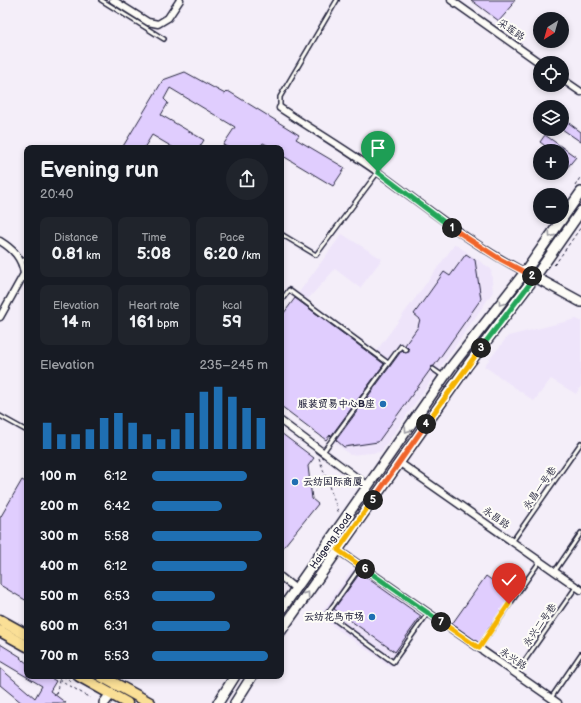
<!DOCTYPE html>
<meta charset="utf-8">
<style>
body{margin:0;font-family:"Balsamiq Sans","LXGW WenKai TC",sans-serif;background:#20242c;color:#f1f3f6;height:100vh;display:flex;flex-direction:column;font-size:15px;white-space:nowrap}
*{box-sizing:border-box;margin:0}
p{font-size:13px;color:#9ea1a6}
.icon{flex:none;width:22px;height:22px;fill:none;stroke:currentColor;stroke-width:2;stroke-linecap:round;stroke-linejoin:round}
.map{position:relative;flex:1;overflow:hidden}
.side{position:absolute;left:24px;top:145px;width:260px;height:534px;display:flex;flex-direction:column;background:#171b24;border-radius:8px;box-shadow:0 2px 6px #0003}
.side>*{flex:none}
.needle{width:26px;rotate:217deg}
.buttons{position:absolute;left:533px;top:12px;display:grid;gap:8px}
.buttons a{display:grid;place-items:center;width:36px;height:36px;border-radius:50%;background:#171b24;box-shadow:0 2px 6px #0003;font-size:20px}
.pin{position:absolute;display:grid;place-items:center;width:34px;height:34px;color:#fff;margin:-41px -17px;border-radius:50% 50% 50% 0;rotate:-45deg;box-shadow:0 0 4px #0007}
.pin .icon{rotate:45deg}
.km{position:absolute;width:20px;height:20px;margin:-10px;border-radius:50%;background:#222;color:#fff;font-size:11px;line-height:20px;text-align:center}
.round{display:grid;place-items:center;flex:none;width:42px;height:42px;border-radius:21px;background:#20242c}
.summary{display:flex;align-items:center;justify-content:space-between;height:68px;padding:0 16px}
h1{font-size:22px;font-weight:600;line-height:30px}
.metrics{display:grid;grid-template-columns:repeat(3,1fr);gap:6px;height:68px;padding:4px 16px}
.metrics div{display:grid;align-content:center;border-radius:8px;background:#20242c;text-align:center}
.metrics b{font-size:17px;font-weight:600}
.metrics small{font-size:11px;font-weight:400}
.metrics p{font-size:11px}
.chart{height:112px;padding:8px 16px}
.chart p{display:flex;justify-content:space-between}
.chart svg{width:100%;height:72px;margin-top:4px;stroke:#1f6fb2;stroke-width:6}
ul{padding:0 16px;list-style:none;font-size:13px}
li{display:grid;grid-template-columns:64px 48px 1fr;align-items:center;height:30px}
li i{height:10px;border-radius:5px;background:#1f6fb2}
.map>svg:first-child{display:block}
</style>
<div class="map">
<svg width="581" height="703" viewBox="0 0 581 703">
<rect width="100%" height="100%" fill="#f4eef9"/>
<filter id="ink" filterUnits="userSpaceOnUse"><feTurbulence type="fractalNoise" baseFrequency=".025" numOctaves="2"/><feDisplacementMap in="SourceGraphic" scale="8" xChannelSelector="R" yChannelSelector="G"/><feConvolveMatrix kernelMatrix="1 2 1 2 8 2 1 2 1" color-interpolation-filters="sRGB"/></filter>
<g filter="url(#ink)">
<g fill="#eee4fa">
<path d="M 342,234 L 382,259 L 360,288 L 335,269 L 309,298 L 303,300 L 297,295 Z"/>
<path d="M 455,244 L 491,269 L 493,292 L 381,452 L 350,455 L 319,429 Z"/>
<path d="M 576,319 L 581,321 L 581,386 L 576,394 L 551,379 L 534,401 L 484,366 L 508,336 Z"/>
<path d="M 354,567 L 426,619 L 391,667 L 319,616 Z"/>
</g>
<g fill="#e0cdfe" stroke="#22223b">
<path d="M 471,0 L 515,0 L 511,5 L 512,6 L 499,21 Z"/>
<path d="M 185,72 L 225,94 L 228,91 L 299,135 L 296,139 L 345,168 L 333,186 L 283,156 L 285,154 L 281,152 L 281,148 L 273,148 L 263,143 L 259,148 L 229,148 L 223,145 L 235,127 L 170,88 L 164,99 L 168,103 L 161,115 L 204,140 L 199,148 L 174,148 L 152,135 L 144,148 L 122,148 L 163,80 Z"/>
<path d="M 562,118 L 581,132 L 581,142 L 562,129 Z"/>
<path d="M 545,135 L 576,157 L 562,174 L 562,151 L 552,151 L 540,142 Z"/>
<path d="M 466,254 L 475,260 L 481,299 L 434,366 L 431,367 L 430,370 L 378,442 L 344,447 L 336,440 L 402,350 L 405,353 L 409,352 L 409,349 L 405,345 L 418,327 L 420,319 L 414,314 L 444,272 L 450,276 Z"/>
<path d="M 295,298 L 384,364 L 331,436 L 330,435 L 326,440 L 281,406 L 281,317 Z"/>
<path d="M 281,433 L 314,458 L 308,466 L 312,499 L 318,504 L 281,550 Z"/>
<path d="M 22,480 L 27,483 L 27,601 L 0,585 L 0,518 Z"/>
<path d="M 360,573 L 421,616 L 395,652 L 334,609 Z"/>
<path d="M 486,576 L 512,595 L 479,643 L 452,624 Z"/>
<path d="M 0,644 L 21,657 L 20,658 L 27,663 L 27,676 L 47,676 L 56,681 L 50,691 L 66,703 L 22,703 L 0,685 L 0,668 L 35,698 L 42,686 L 0,661 Z"/>
</g>
<g fill="none" stroke-linecap="round" stroke-linejoin="round">
<defs>
<g id="lane">
<path d="M 101,0 L 164,39"/>
<path d="M 280,108 L 280,97 L 337,0"/>
<path d="M 281,234 L 316,255 L 378,172"/>
<path d="M 21,261 L 27,259"/>
<path d="M 281,301 L 289,290 L 388,363"/>
<path d="M 433,369 L 443,376"/>
<path d="M 0,416 L 27,431"/>
<path d="M 323,452 L 401,346 L 406,350"/>
<path d="M 512,542 L 581,443"/>
<path d="M 361,566 L 327,614 L 393,662 L 428,613"/>
<path d="M 555,571 L 581,533"/>
<path d="M 479,648 L 540,561"/>
<path d="M 516,673 L 576,587"/>
<path d="M 551,698 L 581,654"/>
</g>
<g id="street">
<path d="M 113,0 L 148,22 L 158,24 L 168,18 L 180,0"/>
<path d="M 451,0 L 540,63"/>
<path d="M 562,79 L 581,92"/>
<path d="M 280,108 C 313,130 347,150 379,173 C 430,210 478,250 535,277"/>
<path d="M 0,241 C 13,249 22,258 24,274 L 0,317"/>
<path d="M 281,421 L 368,486"/>
<path d="M 400,463 L 581,590"/>
<path d="M 338,550 L 558,703"/>
<path d="M 281,577 L 296,589"/>
</g>
<g id="secondary">
<path d="M 535,277 L 581,302"/>
<path d="M 281,610 L 451,367 L 525,272 L 581,192"/>
<path d="M 281,631 L 468,365 L 535,277 L 581,211"/>
<path d="M 104,703 L 111,694"/>
<path d="M 218,703 L 235,676"/>
<path d="M 235,703 L 252,676"/>
</g>
<g id="primary">
<path d="M 0,620 L 27,635"/>
<path d="M 0,631 L 27,646"/>
<path d="M 79,676 L 127,703"/>
<path d="M 101,676 L 150,703"/>
</g>
</defs>
<use href="#lane" stroke="#22223b" stroke-width="6"/>
<use href="#street" stroke="#22223b" stroke-width="9"/>
<use href="#secondary" stroke="#22223b" stroke-width="12"/>
<use href="#primary" stroke="#22223b" stroke-width="13"/>
<g stroke="#22223b" stroke-width="1" stroke-dasharray="3 3" stroke-linecap="butt">
<path d="M 575,186 L 581,176"/>
<path d="M 554,265 L 556,263 L 581,227"/>
<path d="M 319,458 L 339,514"/>
<path d="M 54,676 L 90,698"/>
<path d="M 63,676 L 73,682"/>
<path d="M 56,695 L 60,676"/>
</g>
<use href="#lane" stroke="#fdfcf7" stroke-width="3"/>
<use href="#street" stroke="#fdfcf7" stroke-width="6"/>
<use href="#secondary" stroke="#fdfcf7" stroke-width="9"/>
<use href="#primary" stroke="#fadf96" stroke-width="10"/>
</g>
<defs><path id="oneway-chevron" d="M-2-3.5L2.5 0L-2 3.5" fill="none" stroke-width="1.6" stroke-linecap="round" stroke-linejoin="round"/></defs>
<g stroke="#9a9aa2">
<use href="#oneway-chevron" transform="translate(551 235) rotate(125)"/>
<use href="#oneway-chevron" transform="translate(501 303) rotate(128)"/>
<use href="#oneway-chevron" transform="translate(407 430) rotate(125)"/>
<use href="#oneway-chevron" transform="translate(307 594) rotate(-55)"/>
</g>
</g>
<g fill="none" stroke-linecap="round" stroke-linejoin="round" filter="url(#ink)">
<defs>
<path id="split-1" d="M 378,172 L 452,228"/>
<path id="split-2" d="M 452,228 L 500,259 L 532,276"/>
<path id="split-3" d="M 481,348 L 535,277 L 532,276"/>
<path id="split-4" d="M 426,424 L 481,348"/>
<path id="split-5" d="M 373,500 L 426,424"/>
<path id="split-6" d="M 365,569 L 338,550 L 373,500"/>
<path id="split-7" d="M 365,569 L 441,622"/>
<path id="split-8" d="M 441,622 L 479,648 L 509,604"/>
</defs>
<use href="#split-1" stroke="#fff" stroke-width="8"/>
<use href="#split-2" stroke="#fff" stroke-width="8"/>
<use href="#split-3" stroke="#fff" stroke-width="8"/>
<use href="#split-4" stroke="#fff" stroke-width="8"/>
<use href="#split-5" stroke="#fff" stroke-width="8"/>
<use href="#split-6" stroke="#fff" stroke-width="8"/>
<use href="#split-7" stroke="#fff" stroke-width="8"/>
<use href="#split-8" stroke="#fff" stroke-width="8"/>
<use href="#split-1" stroke="#22a559" stroke-width="5"/>
<use href="#split-2" stroke="#f0652b" stroke-width="5"/>
<use href="#split-3" stroke="#22a559" stroke-width="5"/>
<use href="#split-4" stroke="#f5b400" stroke-width="5"/>
<use href="#split-5" stroke="#f0652b" stroke-width="5"/>
<use href="#split-6" stroke="#f5b400" stroke-width="5"/>
<use href="#split-7" stroke="#22a559" stroke-width="5"/>
<use href="#split-8" stroke="#f5b400" stroke-width="5"/>
</g>
<g fill="#1f6fb2" stroke="#fdfcf7" stroke-width="1.5">
<circle cx="383" cy="404" r="4"/>
<circle cx="295" cy="482" r="4"/>
<circle cx="372" cy="617" r="4"/>
</g>
<g text-anchor="middle" dominant-baseline="central" stroke-width="4" stroke-linejoin="round" paint-order="stroke">
<g font-size="10" fill="#22223b" stroke="#fdfcf7">
<text transform="translate(511 30) rotate(35)">采莲路</text>
<text transform="translate(540 488) rotate(-55)">永昌一号巷</text>
<text transform="translate(496 518) rotate(35)">永昌路</text>
<text transform="translate(331 541) rotate(-55)">Haigeng Road</text>
<text transform="translate(540 625) rotate(-55)">永兴二号巷</text>
<text transform="translate(513 659) rotate(35)">永兴路</text>
</g>
<g font-size="10" font-weight="bold" fill="#22223b" stroke="#fdfcf7" text-anchor="end">
<text x="375" y="404">服装贸易中心B座</text>
<text x="303" y="482" text-anchor="start">云纺国际商厦</text>
<text x="364" y="617">云纺花鸟市场</text>
</g>
</g>
</svg>
<div class="buttons">
<a><svg class="needle" viewBox="-14 -14 28 28"><path d="M0-13l5 13h-10z" fill="#e53935"/><path d="M0 13l5-13h-10z" fill="#9ea1a6"/></svg></a>
<a><svg class="icon" aria-label="locate" viewBox="0 0 24 24"><circle cx="12" cy="12" r="6"/><path d="M12 2v4M12 18v4M2 12h4M18 12h4"/></svg></a>
<a><svg class="icon" aria-label="layers" viewBox="0 0 24 24"><path d="M12 4l9 5-9 5-9-5zM3 14l9 5 9-5"/></svg></a>
<a>+</a>
<a>−</a>
</div>
<div class="pin" style="left:378px;top:172px;background:#1e9e55"><svg class="icon" aria-label="arrive" viewBox="0 0 24 24"><path d="M6 21V4h12l-3 4 3 4H6"/></svg></div>
<div class="pin" style="left:509px;top:604px;background:#d93025"><svg class="icon" aria-label="check" viewBox="0 0 24 24"><path d="M5 12l5 5 9-10"/></svg></div>
<b class="km" style="left:452px;top:228px">1</b>
<b class="km" style="left:532px;top:276px">2</b>
<b class="km" style="left:481px;top:348px">3</b>
<b class="km" style="left:426px;top:424px">4</b>
<b class="km" style="left:373px;top:500px">5</b>
<b class="km" style="left:365px;top:569px">6</b>
<b class="km" style="left:441px;top:622px">7</b>
<section class="side">
<div class="summary"><div><h1>Evening run</h1><p>20:40</p></div><a class="round"><svg class="icon" aria-label="share" viewBox="0 0 24 24"><path d="M12 15V3M7 8l5-5 5 5M5 13v7h14v-7"/></svg></a></div>
<div class="metrics">
<div><p>Distance</p><b>0.81<small> km</small></b></div>
<div><p>Time</p><b>5:08</b></div>
<div><p>Pace</p><b>6:20<small> /km</small></b></div>
</div>
<div class="metrics">
<div><p>Elevation</p><b>14<small> m</small></b></div>
<div><p>Heart rate</p><b>161<small> bpm</small></b></div>
<div><p>kcal</p><b>59</b></div>
</div>
<div class="chart"><p><span>Elevation</span>235–245 m</p>
<svg viewBox="0 0 160 44" preserveAspectRatio="none"><path d="M5 44V28M15 44V35M25 44V35M35 44V32M45 44V25M55 44V22M65 44V28M75 44V35M85 44V38M95 44V32M105 44V22M115 44V9M125 44V6M135 44V12M145 44V19M155 44V25"/></svg>
</div>
<ul>
<li><b>100 m</b>6:12<i style="width:82%"></i></li>
<li><b>200 m</b>6:42<i style="width:60%"></i></li>
<li><b>300 m</b>5:58<i style="width:95%"></i></li>
<li><b>400 m</b>6:12<i style="width:82%"></i></li>
<li><b>500 m</b>6:53<i style="width:54%"></i></li>
<li><b>600 m</b>6:31<i style="width:67%"></i></li>
<li><b>700 m</b>5:53<i style="width:100%"></i></li>
</ul>
</section>
</div>
